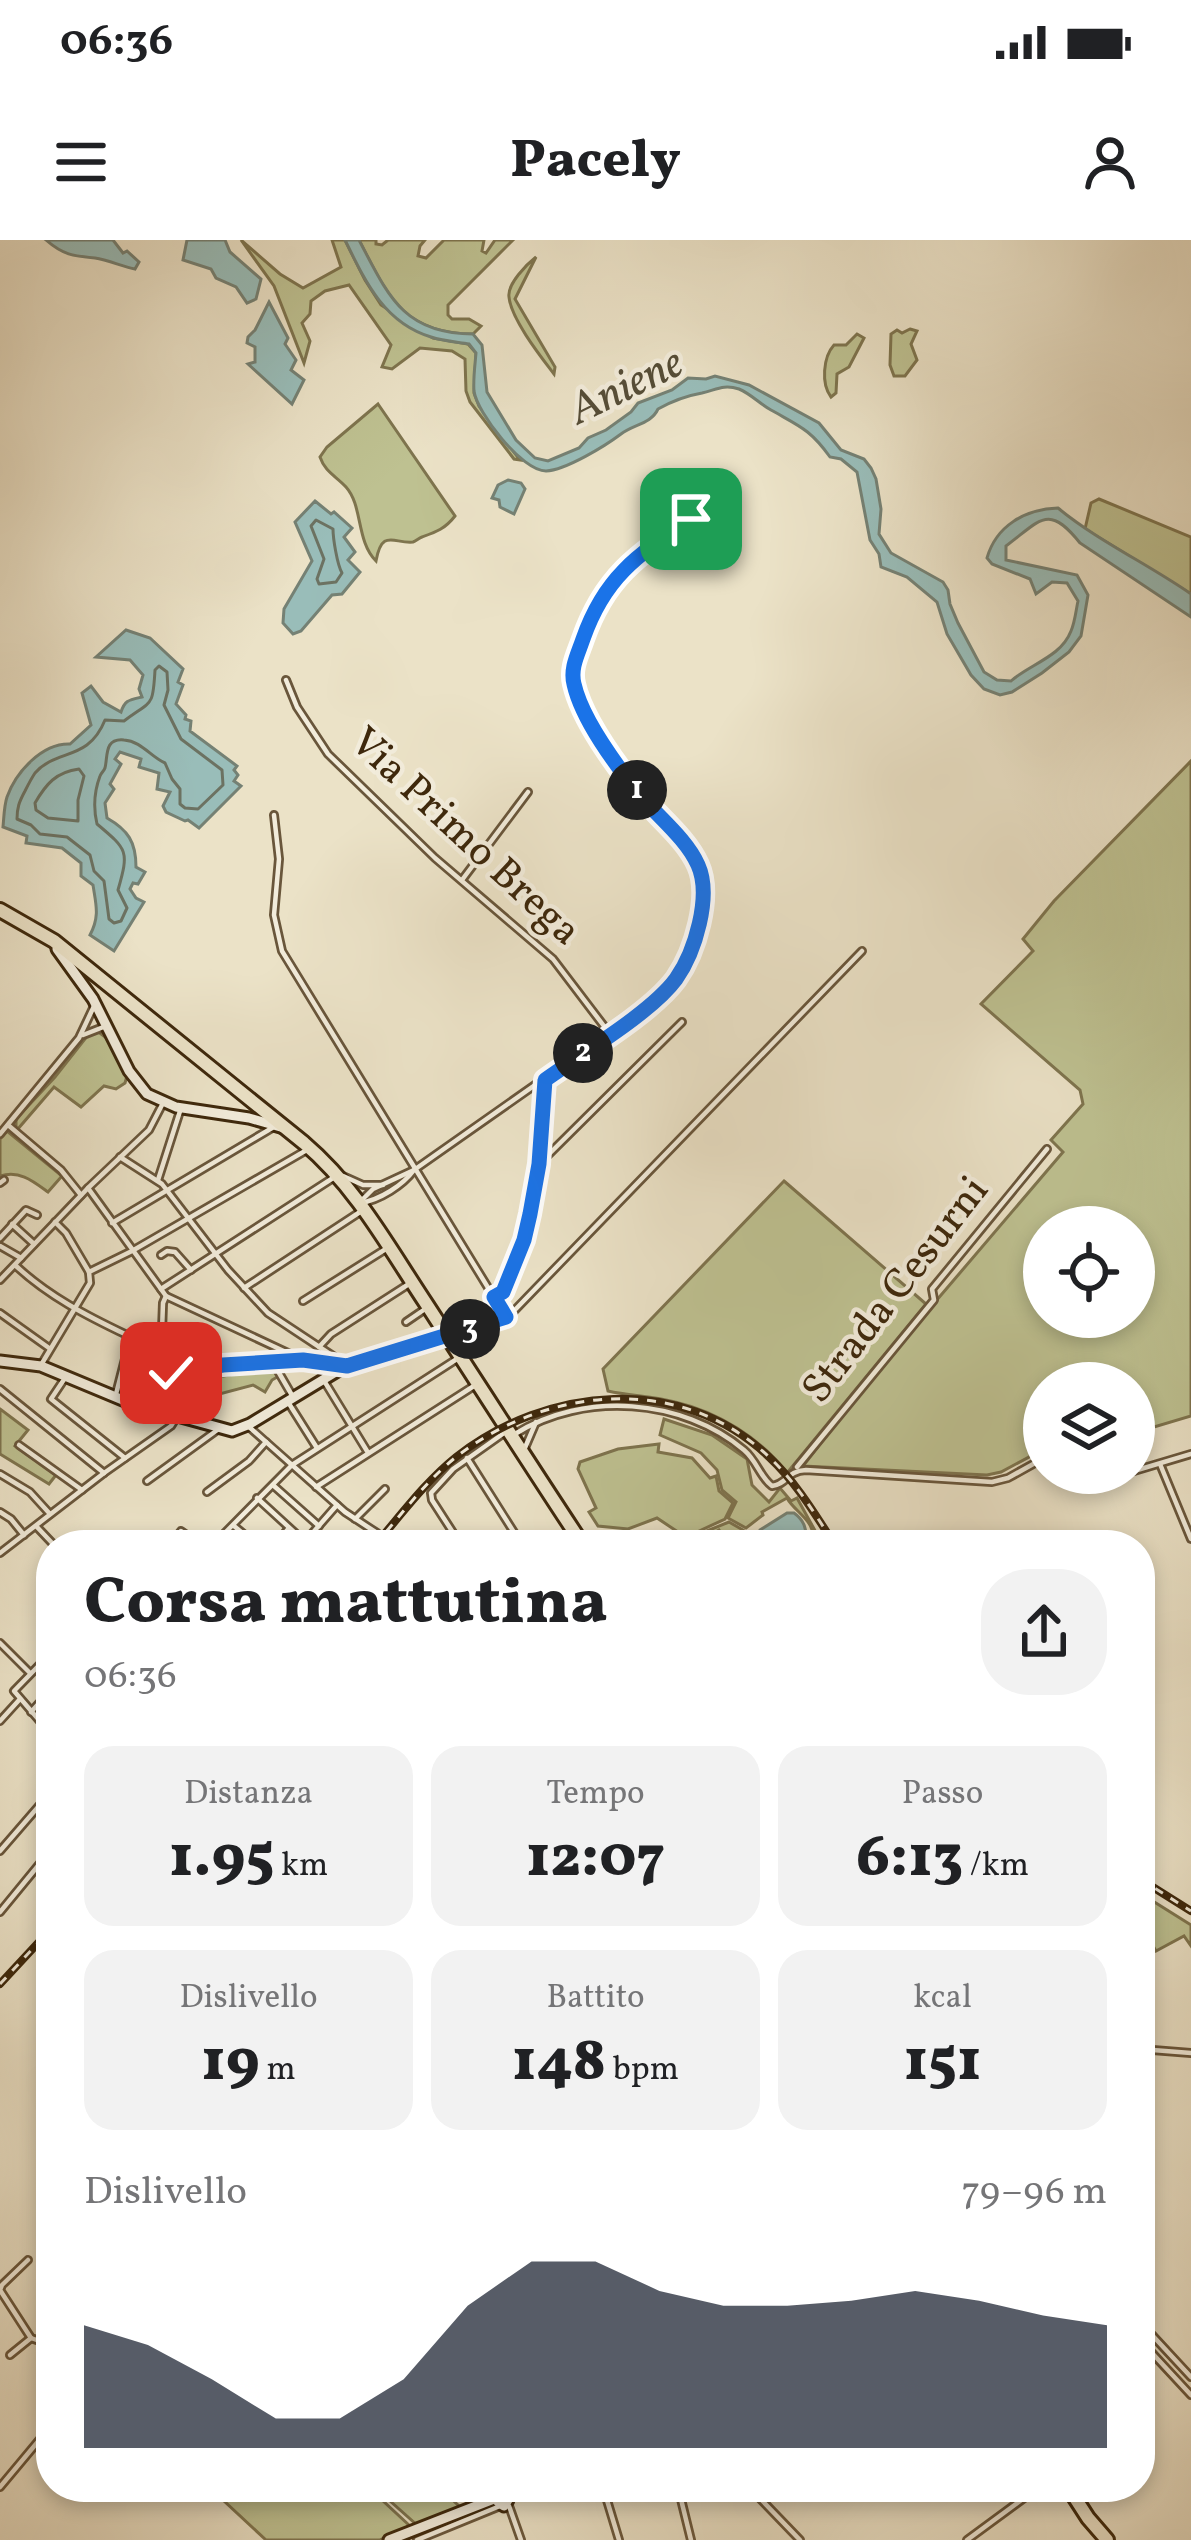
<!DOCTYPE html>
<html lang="it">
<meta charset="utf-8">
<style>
body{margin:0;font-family:Vollkorn,serif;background:#f2f2f2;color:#202124;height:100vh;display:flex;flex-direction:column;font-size:45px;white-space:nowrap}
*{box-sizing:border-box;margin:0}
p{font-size:39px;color:#757577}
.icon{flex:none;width:66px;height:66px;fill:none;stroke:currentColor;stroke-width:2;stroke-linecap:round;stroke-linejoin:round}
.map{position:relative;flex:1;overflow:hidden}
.drawer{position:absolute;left:36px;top:1290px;width:1119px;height:972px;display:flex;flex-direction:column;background:#fff;border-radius:48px;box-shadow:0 6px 18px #0003}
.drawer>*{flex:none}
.buttons{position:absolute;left:1023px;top:966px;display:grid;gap:24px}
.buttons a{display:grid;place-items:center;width:132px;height:132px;border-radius:50%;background:#fff;box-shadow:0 6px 18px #0003;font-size:60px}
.pin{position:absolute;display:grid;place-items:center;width:102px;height:102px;color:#fff;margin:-51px;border-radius:24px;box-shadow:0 6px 18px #0006}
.km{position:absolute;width:60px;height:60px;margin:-30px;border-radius:50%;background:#222;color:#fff;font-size:33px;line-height:60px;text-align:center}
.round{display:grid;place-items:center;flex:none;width:126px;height:126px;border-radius:48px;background:#f2f2f2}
.head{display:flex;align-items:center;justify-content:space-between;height:204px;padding:0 48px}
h1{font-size:66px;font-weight:800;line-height:90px}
.metrics{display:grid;grid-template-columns:repeat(3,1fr);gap:18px;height:204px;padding:12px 48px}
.metrics div{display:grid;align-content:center;border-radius:30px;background:#f2f2f2;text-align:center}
.metrics b{font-size:60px;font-weight:800}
.metrics small{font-size:33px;font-weight:400}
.metrics p{font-size:33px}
.chart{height:336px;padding:24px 48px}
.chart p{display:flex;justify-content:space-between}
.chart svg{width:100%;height:216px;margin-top:12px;fill:#111827;opacity:.7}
.status{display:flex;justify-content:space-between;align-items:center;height:84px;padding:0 60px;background:#fff;direction:ltr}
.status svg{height:33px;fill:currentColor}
header{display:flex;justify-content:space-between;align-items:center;height:156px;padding:0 48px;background:#fff;font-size:54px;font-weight:800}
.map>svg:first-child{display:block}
</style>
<div class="status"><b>06:36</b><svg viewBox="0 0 49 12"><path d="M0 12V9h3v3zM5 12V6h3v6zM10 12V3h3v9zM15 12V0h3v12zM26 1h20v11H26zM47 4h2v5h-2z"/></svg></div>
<header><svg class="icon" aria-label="menu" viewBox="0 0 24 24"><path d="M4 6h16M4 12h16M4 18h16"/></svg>Pacely<svg class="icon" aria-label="person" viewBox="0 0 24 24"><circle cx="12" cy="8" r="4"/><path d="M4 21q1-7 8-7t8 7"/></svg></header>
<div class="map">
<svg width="1191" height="2300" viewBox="0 0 1191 2300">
<rect width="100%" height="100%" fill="#ebe2c7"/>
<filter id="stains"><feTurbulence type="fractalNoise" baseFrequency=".00167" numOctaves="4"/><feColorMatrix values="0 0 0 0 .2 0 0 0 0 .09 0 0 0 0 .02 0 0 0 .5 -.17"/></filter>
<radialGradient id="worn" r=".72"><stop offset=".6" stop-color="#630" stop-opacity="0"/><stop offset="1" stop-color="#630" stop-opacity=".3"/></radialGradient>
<g fill="#bec191" stroke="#7e744e" stroke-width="3" fill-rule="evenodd">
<path d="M 241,0 L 280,34 L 303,48 L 341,27 L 332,0 L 345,0 L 365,40 L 381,65 L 433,98 L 468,104 L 476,113 L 474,153 L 479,166 L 520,220 L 514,219 L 470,162 L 466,151 L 465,119 L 452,111 L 420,108 L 392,129 L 382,127 L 391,105 L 349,45 L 325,51 L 311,61 L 310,74 L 302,83 L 310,101 L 304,123 L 274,46 Z"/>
<path d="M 359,0 L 376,0 L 376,4 L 382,5 L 388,0 L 425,0 L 420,6 L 418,16 L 426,18 L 444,0 L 484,0 L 482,11 L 486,13 L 495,0 L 513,0 L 448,65 L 448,75 L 452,79 L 469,79 L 481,86 L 473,94 C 403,94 387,55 359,0 Z"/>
<path d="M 536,17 L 515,59 L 555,127 L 554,134 C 541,117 511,79 509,57 C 507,44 527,24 536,17 Z"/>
<path d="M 910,89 L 917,91 L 911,104 L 917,120 L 905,136 L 894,136 L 890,125 L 891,94 L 897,90 L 902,93 Z"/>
<path d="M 857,94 L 864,98 L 849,127 L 837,134 L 836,153 L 831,157 C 821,144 823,117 834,105 L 846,105 Z"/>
<path d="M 378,164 L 455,276 C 445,289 436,292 422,297 C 419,298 416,301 413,302 C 394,304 382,288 376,321 C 356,301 363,266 346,247 C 336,236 325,232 320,217 L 327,207 Z"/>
<path d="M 1099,259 L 1191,297 L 1191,354 L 1085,289 L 1091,263 Z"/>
<path d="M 1191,521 L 1191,1176 L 1134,1193 L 1134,1143 L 1044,1143 L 1044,1209 L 1001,1232 L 987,1235 L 803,1226 L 878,1129 L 1063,912 L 1051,900 L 1083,864 L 1080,850 L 981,764 L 1033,711 L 1023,699 L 1054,661 ZM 1044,987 L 1134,987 L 1134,1077 L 1044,1077 Z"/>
<path d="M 97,791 L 108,799 L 127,836 L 125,843 L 116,849 L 104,846 L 81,867 L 54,847 L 17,890 L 19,892 L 16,891 L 16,879 L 55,837 L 88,795 Z"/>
<path d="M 7,891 L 62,936 L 48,952 C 33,941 20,930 0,936 L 0,899 Z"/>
<path d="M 784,941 L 926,1064 L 787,1233 C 760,1198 718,1172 675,1162 C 653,1156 630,1156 608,1151 L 603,1129 Z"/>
<path d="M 274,1128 L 279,1136 L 272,1140 L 265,1152 L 253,1145 L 212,1156 L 188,1151 L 181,1135 L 221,1133 L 223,1136 L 234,1134 L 234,1131 Z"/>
<path d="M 0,1169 L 28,1190 L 15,1206 L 56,1235 L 49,1244 L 0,1214 Z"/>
<path d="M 664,1179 L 712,1195 L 747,1219 L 752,1245 L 769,1262 L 780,1248 L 791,1261 L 797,1258 L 823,1305 L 813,1305 C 818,1281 795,1273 787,1258 L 762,1272 L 763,1275 L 746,1288 L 728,1278 L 736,1262 L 722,1250 L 717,1230 L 701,1213 L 660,1195 Z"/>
<path d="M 659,1204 L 658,1212 L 692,1218 L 710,1238 L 716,1236 L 719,1251 L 733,1263 L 725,1279 L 697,1292 L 678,1292 L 657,1278 L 628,1289 L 598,1286 L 589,1272 L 596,1268 L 578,1229 L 580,1222 L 618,1209 Z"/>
<path d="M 729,1282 L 743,1290 L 740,1296 L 728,1301 L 719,1290 L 695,1305 L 676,1305 L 671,1298 L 676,1295 L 702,1293 Z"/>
<path d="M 1140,1653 L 1191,1685 L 1191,1706 L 1184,1696 L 1156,1711 L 1140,1684 Z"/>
<path d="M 209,2247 L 368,2247 L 411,2287 L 380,2300 L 266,2300 Z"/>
<path d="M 385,2247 L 439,2247 L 460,2267 L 417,2285 L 380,2252 Z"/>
</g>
<g fill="#99bdb9" stroke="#758174" stroke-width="3">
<path d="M 46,0 L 113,0 L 123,13 L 127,11 L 139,22 L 135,29 C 124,27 108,20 95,18 C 73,16 63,15 46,0 Z"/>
<path d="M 187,0 L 225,0 L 230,12 L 261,39 L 256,59 L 247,63 L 236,47 L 216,38 L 211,29 L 183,20 Z"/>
<path d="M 345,0 L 359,0 C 388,55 403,94 473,94 L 482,105 L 487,152 L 516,200 L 535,218 L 548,221 L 579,208 L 588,198 L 606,190 L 631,172 L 638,163 L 672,150 L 688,138 L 706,139 L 715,136 L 749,145 L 819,183 L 841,210 L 864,219 L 871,228 L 876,239 L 881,269 L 879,294 L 891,313 L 943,342 L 948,350 L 950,364 L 958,383 L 984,432 L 997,440 L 1011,441 C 1030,424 1061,417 1071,391 C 1075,382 1076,370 1078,361 L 1067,343 L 1052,342 L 1036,354 L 1030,339 L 992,324 L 987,318 C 996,286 1025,269 1058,268 C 1098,301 1148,324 1191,354 L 1191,377 L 1080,303 C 1048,263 1041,280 1006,306 L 1006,320 L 1077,335 L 1088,355 L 1081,396 L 1069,412 L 1042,433 L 1012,452 L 1000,455 L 984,449 L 971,435 L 947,394 L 937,362 L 907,337 L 881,327 L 879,314 L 870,300 L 857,232 L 841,219 L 830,217 C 810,189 799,186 771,170 C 760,164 751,154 739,149 C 723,144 716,150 702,153 C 685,156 674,160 658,169 C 651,184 634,184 621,194 C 605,206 566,230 546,231 C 522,231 477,173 474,151 C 473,139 475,125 476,113 L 469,104 C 457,102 443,101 431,97 C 384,83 365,41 345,0 Z"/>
<path d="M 269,62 L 288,98 L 285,104 L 296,120 L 291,130 L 304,140 L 292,164 L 248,124 L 255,122 L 255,107 L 247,103 L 248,97 L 255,90 Z"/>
<path d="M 508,240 L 521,243 L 525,249 L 514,274 L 500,267 L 499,260 L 492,258 L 498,245 Z"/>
<path d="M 315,261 L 331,274 L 334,272 L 352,288 L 344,297 L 355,312 L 348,320 L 360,332 L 342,354 L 332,355 L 301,391 L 293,394 L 283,383 L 284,369 L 312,321 L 295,282 Z"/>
<path d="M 126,390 L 150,398 L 183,429 L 178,442 L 183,445 L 176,464 L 186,475 L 185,479 L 191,481 L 190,491 L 237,526 L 234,530 L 238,535 L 234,541 L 241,546 L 199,588 L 188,580 L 185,581 L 166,572 L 163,566 L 170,552 L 157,549 L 159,533 L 139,527 L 141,519 L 120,512 L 115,519 L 121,524 L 110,544 L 114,549 L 105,563 L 107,578 C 128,590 136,602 136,627 L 145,632 L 138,644 L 133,643 L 130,649 L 136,658 L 144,662 L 114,711 L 90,695 C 100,676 96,665 93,645 L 81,636 L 81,623 L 62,608 L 26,603 L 27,596 L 3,587 C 4,577 4,566 7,557 C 16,532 42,503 70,504 L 91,485 L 82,453 L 91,446 L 103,462 L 121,472 C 125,460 129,460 142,457 L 139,449 L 143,435 L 130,420 L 96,417 Z"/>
<path d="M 787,1273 L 794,1273 C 808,1283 805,1293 808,1305 L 760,1305 L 758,1298 L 760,1290 Z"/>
</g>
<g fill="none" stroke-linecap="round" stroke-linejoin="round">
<g stroke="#6c7262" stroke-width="3">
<path d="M 316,280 L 333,289 C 333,298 337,324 342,333 L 336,342 L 319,344 L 317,339 L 324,319 L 311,286 Z"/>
<path d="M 159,426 L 167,432 L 168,450 L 164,465 L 181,499 L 222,530 L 223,545 L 198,569 L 185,568 L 180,564 L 180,549 L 172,539 L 165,523 C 151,517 141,501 124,500 C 104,498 108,516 105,528 C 104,531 101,533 100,536 C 94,552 93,567 97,584 C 128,610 129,611 118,650 L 127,668 L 121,681 L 114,683 L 109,679 L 104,641 L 94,631 L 90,615 L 67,597 L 40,594 L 31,585 L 17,579 C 17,568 19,562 25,551 C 28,545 31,539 35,533 C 57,508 88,522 105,480 L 124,481 C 152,460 153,468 155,430 Z"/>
<path d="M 79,529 L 84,536 L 78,560 L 78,581 L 48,578 L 36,570 L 35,563 C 46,544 56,532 79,529 Z"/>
</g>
<defs>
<g id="street">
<path d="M 286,440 L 297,467 L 328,514 L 435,618 L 553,719 L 610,794"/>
<path d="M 274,575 L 279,619 L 274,675 L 282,711 L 506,1077"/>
<path d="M 462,640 L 528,552"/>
<path d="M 83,795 L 106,786"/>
<path d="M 8,885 L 61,930 L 81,955"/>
<path d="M 0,894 L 79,798 L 95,764"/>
<path d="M 120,917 L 162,944 L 228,1030 L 268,1073 L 342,1122"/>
<path d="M 539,924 L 682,782"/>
<path d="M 343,936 L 363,945 L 383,945"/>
<path d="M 158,940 L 181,868"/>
<path d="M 0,943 L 4,940"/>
<path d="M 88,948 L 166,1056 L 303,1120 L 341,1125"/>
<path d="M 363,959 L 373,949 L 414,930"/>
<path d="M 360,963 C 380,960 403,945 414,930 L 646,767 C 671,747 689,723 697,692 C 702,674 706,647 699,629 C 691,607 669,588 654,571 C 631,545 568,464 573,429 C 578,391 606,344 634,318 C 652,301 677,293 694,276 C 705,265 714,253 724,241"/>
<path d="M 55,982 L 66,993 L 89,1032"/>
<path d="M 112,983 L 272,888"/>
<path d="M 12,984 L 34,1004"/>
<path d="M 0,998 L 26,970 L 37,975"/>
<path d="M 0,1006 L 21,1018"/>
<path d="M 161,1015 L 167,1011 L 175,1012 L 191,1030"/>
<path d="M 15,1025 C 48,1056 87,1076 127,1095 L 125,1119 L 115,1158"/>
<path d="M 0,1040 L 88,948 L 149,890 L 162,865"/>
<path d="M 244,1048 L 360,972"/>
<path d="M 161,1049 L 333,938"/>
<path d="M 494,1057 C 532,1036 542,883 545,840"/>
<path d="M 303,1061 L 389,1007"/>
<path d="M 0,1073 L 49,1108"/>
<path d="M 406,1082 L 428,1067"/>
<path d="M 452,1094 L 502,1079 L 511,1074 L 862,711"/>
<path d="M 319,1107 L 331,1094 L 412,1042"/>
<path d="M 161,1119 L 163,1063 L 166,1056"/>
<path d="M 125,1121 L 167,1133 L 223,1125 L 303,1120"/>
<path d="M 41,1125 L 90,1043 L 89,1032 L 132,1011 L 305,911"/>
<path d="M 275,1126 L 293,1157"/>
<path d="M 65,1138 L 51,1159 L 125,1218"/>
<path d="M 323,1139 L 367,1211"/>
<path d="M 0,1149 L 104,1233"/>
<path d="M 288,1162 L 317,1208"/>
<path d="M 248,1186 L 345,1272 L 377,1293"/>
<path d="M 515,1194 C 584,1151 682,1158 744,1210 C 757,1221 760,1237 772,1246 C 788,1244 786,1231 806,1230 L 992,1242 L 1008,1238 L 1044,1218"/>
<path d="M 19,1205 L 82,1250"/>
<path d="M 524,1210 L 536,1182"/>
<path d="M 467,1218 L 522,1305"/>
<path d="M 1160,1224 L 1191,1299"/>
<path d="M 797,1227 L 934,1060 L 932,1049 L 1047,909"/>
<path d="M 1134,1231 L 1191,1214"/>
<path d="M 1103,1233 L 1106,1240 L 1127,1233"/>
<path d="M 0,1234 L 30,1252 L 50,1274"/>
<path d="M 147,1241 L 220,1188"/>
<path d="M 274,1246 L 319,1286"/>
<path d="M 316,1247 L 477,1144"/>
<path d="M 207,1252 L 249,1221 L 266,1202"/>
<path d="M 257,1258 L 305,1302"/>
<path d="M 0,1272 L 11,1279 L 24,1295"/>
<path d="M 355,1279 L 385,1249"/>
<path d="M 234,1286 L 257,1305"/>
<path d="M 37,1287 L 54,1305"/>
<path d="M 387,1299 L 395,1305"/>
<path d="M 170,1305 L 181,1291 L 201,1305"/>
<path d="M 213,1305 L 292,1225 L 460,1117"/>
<path d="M 275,1305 L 289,1288"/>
<path d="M 302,1305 L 337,1265"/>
<path d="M 461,1305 L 432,1260 L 431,1253 L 453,1229 L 504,1193"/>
<path d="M 568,1305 L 579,1298"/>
<path d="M 0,1313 L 104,1233 L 171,1186 L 176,1178"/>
<path d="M 0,1403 L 30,1433"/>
<path d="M 51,1413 L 14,1451 L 51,1494"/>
<path d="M 31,1472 L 51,1450"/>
<path d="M 0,1481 L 20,1459"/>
<path d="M 0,1611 L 51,1552"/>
<path d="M 0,1672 L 51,1610"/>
<path d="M 1140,1809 L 1191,1813"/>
<path d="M 28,2020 L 2,2045 L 0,2050 L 31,2098 L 51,2105"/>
<path d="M 1140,2082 L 1191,2137"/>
<path d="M 1140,2100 L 1191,2155"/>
<path d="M 10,2115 L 31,2098"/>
<path d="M 0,2247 L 51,2186"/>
<path d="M 603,2247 L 619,2300"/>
<path d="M 678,2247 L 691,2300"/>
<path d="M 749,2247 L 800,2300"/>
<path d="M 1053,2247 L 1059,2251 L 1061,2247"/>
<path d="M 509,2266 L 521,2300"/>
<path d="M 417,2300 L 500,2266"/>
<path d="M 967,2300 L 1039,2247"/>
</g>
<g id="secondary">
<path d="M 57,709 L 93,759 L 129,831 L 147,854 L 176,867 L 249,878 L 284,888"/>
<path d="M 0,1121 L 41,1126 L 130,1163 L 232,1191 L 250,1184 L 344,1127 L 447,1096"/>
<path d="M 501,2256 L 508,2260 L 504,2266 L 498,2262 Z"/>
<path d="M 504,2256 L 527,2247"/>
<path d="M 389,2300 L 499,2257"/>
</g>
<g id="primary">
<path d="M 0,670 L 54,701 L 304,903 C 357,948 389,1008 427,1065 C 479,1145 530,1225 583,1305"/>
<path d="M 1068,2247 L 1088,2278 L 1107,2300"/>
</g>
</defs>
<use href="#street" stroke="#69563b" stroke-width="10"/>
<use href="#secondary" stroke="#3e280c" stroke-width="15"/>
<use href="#primary" stroke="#3e280c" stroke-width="18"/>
<use href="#street" stroke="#f2ecdb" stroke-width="4.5"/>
<use href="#secondary" stroke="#f2ecdb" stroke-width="9"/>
<use href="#primary" stroke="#ebe2c7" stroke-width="12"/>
<defs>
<g id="rail">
<path d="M 375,1305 C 401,1275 425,1242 456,1217 C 547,1146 681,1133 769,1217 C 796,1242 815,1274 835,1305"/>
<path d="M 1140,1639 L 1191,1671"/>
<path d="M 0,1744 L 51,1689"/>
</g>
</defs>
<use href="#rail" stroke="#3e280c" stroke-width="8"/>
<use href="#rail" stroke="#f2ecdb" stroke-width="3" stroke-dasharray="9" stroke-linecap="butt"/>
</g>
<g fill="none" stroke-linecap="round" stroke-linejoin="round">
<defs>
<path id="route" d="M 171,1133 L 223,1125 L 303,1120 L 347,1126 L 506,1077 L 494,1057 L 503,1052 L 524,1000 L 530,974 L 539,924 L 545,840 C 581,814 651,773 676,739 C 695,712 712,656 698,625 C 686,598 657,576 639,554 C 616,525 582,480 574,444 C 570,428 578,414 583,399 C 605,336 638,315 691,279"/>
</defs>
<use href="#route" stroke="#fff" stroke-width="24"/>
<use href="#route" stroke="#1a73e8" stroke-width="15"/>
</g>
<g text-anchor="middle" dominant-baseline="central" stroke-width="9" stroke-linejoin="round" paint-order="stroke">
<g font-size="42" fill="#3e280c" stroke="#f2ecdb">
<text transform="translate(464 598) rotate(43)">Via Primo Brega</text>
<text transform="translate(897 1051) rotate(-52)">Strada Cesurni</text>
</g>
<g font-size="45" font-style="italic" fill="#554d37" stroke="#f2ecdb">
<text transform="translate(627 148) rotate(-26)">Aniene</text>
</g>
</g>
<rect width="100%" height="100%" filter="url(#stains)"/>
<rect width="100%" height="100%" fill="url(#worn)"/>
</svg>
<div class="buttons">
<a><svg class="icon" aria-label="locate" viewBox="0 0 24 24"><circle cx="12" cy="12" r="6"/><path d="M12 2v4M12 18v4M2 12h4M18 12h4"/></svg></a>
<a><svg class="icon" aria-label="layers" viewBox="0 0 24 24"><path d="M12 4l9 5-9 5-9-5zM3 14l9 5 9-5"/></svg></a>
</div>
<div class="pin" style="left:691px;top:279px;background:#1e9e55"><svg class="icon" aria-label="arrive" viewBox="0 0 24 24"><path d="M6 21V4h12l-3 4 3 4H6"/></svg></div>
<div class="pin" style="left:171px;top:1133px;background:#d93025"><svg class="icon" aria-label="check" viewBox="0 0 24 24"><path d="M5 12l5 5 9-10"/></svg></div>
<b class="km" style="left:637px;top:550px">1</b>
<b class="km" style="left:583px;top:813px">2</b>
<b class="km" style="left:470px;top:1089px">3</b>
<section class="drawer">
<div class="head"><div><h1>Corsa mattutina</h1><p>06:36</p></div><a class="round"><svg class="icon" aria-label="share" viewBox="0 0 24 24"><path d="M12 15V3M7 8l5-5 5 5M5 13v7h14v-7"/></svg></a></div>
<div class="metrics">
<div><p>Distanza</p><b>1.95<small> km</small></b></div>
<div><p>Tempo</p><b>12:07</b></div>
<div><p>Passo</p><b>6:13<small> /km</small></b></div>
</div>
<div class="metrics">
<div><p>Dislivello</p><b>19<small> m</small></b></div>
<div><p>Battito</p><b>148<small> bpm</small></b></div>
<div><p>kcal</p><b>151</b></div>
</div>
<div class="chart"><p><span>Dislivello</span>79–96 m</p>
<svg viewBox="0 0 160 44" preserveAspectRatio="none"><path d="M0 44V19L10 23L20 30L30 38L40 38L50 30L60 15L70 6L80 6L90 12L100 15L110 15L120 14L130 12L140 14L150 17L160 19V44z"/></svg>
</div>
</section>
</div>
